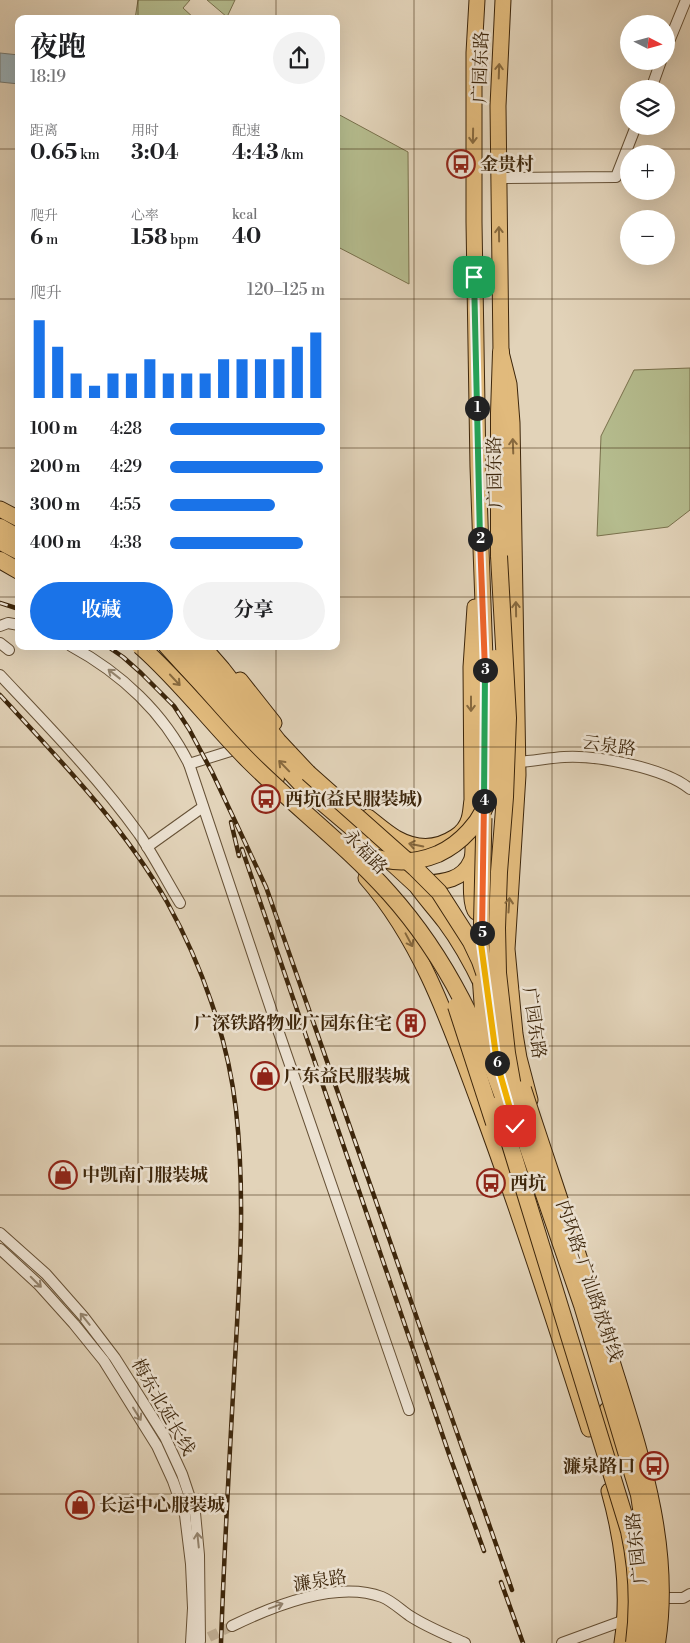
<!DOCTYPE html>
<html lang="zh">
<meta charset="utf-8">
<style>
body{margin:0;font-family:"Libre Bodoni","Noto Serif SC",serif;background:#f2f2f2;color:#202124;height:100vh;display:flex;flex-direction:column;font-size:19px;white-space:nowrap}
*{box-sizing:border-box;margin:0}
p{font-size:16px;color:#757577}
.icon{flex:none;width:28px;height:28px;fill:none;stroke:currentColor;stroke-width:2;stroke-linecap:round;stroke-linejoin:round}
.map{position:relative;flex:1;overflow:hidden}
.details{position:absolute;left:15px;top:15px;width:325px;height:635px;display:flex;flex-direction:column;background:#fff;border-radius:10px;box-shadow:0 5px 20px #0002}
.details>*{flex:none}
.needle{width:32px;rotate:96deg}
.tools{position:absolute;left:620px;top:15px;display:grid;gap:10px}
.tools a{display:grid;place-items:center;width:55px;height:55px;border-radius:50%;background:#fff;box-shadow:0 5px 20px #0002;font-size:25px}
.pin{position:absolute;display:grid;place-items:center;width:42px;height:42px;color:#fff;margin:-21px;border-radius:10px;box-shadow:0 2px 8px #0006}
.km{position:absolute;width:25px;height:25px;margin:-12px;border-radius:50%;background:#222;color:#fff;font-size:14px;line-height:25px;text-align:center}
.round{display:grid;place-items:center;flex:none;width:52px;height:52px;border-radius:26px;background:#f2f2f2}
.headline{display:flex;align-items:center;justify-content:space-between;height:85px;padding:0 15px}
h1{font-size:28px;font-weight:700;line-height:38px}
.stats{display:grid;grid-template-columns:repeat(3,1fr);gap:8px;height:85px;padding:5px 15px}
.stats div{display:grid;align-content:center}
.stats b{font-size:21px;font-weight:700}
.stats small{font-size:14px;font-weight:400}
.stats p{font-size:14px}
.chart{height:140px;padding:10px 15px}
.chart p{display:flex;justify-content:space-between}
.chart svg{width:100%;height:90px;margin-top:5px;stroke:#1a73e8;stroke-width:6}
.cta{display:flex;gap:10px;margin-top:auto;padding:10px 15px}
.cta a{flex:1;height:58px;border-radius:30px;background:#1a73e8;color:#fff;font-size:20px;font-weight:700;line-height:58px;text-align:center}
.cta a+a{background:#f2f2f2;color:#202124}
ul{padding:0 15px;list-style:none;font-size:16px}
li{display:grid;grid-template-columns:80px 60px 1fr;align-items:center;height:38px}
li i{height:12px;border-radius:6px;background:#1a73e8}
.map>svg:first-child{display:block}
</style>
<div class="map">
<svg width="690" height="1643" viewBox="0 0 690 1643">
<rect width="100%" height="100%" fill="#e2d3b9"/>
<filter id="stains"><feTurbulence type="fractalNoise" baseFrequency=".004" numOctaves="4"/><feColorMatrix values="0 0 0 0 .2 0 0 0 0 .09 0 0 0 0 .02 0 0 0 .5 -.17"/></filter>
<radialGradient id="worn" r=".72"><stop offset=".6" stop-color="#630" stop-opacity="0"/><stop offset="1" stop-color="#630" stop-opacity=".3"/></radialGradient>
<g fill="#b5bc8e" stroke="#79714c">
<path d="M 138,0 L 190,0 L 183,8 L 195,19 L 135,19 Z"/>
<path d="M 207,0 L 235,0 L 227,17 Z"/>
<path d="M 336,113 L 408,152 L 409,284 L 336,246 Z"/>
<path d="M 690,368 L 690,510 L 668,527 L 597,536 L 601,436 L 634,370 Z"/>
</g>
<path fill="#9cb4bc" stroke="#767b75" d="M 0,53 L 19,55 L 19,84 L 0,82 Z"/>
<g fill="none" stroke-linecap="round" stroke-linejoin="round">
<path stroke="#c1b096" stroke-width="10" stroke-dasharray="10 5" stroke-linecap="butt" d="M 209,1637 L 232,1626"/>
<defs>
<g id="minor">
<path d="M 666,49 L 686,0"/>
<path d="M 651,89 L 661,61"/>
<path d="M 498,178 L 616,177 L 636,126"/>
<path d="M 0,626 L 8,623 L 19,625"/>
<path d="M 0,643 L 9,650"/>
<path d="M 71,646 C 121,673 164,713 189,764 L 278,1030 L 409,1410"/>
<path d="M 0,675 C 48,726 98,777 139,834 C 154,856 166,880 180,903"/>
<path d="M 518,762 C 533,761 549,758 564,757 C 597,755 665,768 690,789"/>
<path d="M 189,764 L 237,749"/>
<path d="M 147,847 L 203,807"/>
<path d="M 0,1233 L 46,1274 L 83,1316 L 115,1358 L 165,1437 L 182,1474 L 195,1513 L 199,1555 L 200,1641"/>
<path d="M 0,1249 L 38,1284 L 74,1324 L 104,1361 L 157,1446 L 173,1481 L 185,1515 L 191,1564 L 193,1608 L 191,1643"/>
<path d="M 660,1598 L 683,1598 L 690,1594"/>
<path d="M 232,1626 C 273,1606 337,1580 382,1597 C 392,1601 401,1610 410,1616 C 427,1627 447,1635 465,1643"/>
<path d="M 562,1643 L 625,1620"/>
</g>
<g id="primary">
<path d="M 477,0 L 474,53 L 474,222 L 478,467 L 485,658 L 484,801"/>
<path d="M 503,0 L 498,106 L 501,352 L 509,384 L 512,423 L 518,775 L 507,949 L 515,1034 L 519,1058 L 530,1100"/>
<path d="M 0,509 L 19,519"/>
<path d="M 0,542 L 19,552"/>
<path d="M 166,646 L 203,687 L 218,711"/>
<path d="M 240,680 L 274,723"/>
<path d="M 368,817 C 377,824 386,832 396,838 C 416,849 435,850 455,837 C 461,833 467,826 469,819 C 471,813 471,806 472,800 L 471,667 L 475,607"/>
<path d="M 472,860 C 472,871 469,905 476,912 C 479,914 481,915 484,916 L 489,913"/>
<path d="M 409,875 C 419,892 433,906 445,922 C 460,942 472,964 483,987"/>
<path d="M 366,878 C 422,942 450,1025 479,1103 C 519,1211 554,1320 589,1429"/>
<path d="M 420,884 C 440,882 462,882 471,861 C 475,853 472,831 472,821"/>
<path d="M 607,1410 L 612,1439 L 611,1471"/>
<path d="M 609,1491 C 623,1541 630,1591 622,1643"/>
</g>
<g id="trunk">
<path d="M 0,527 L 19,538"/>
<path d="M 499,556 L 499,413 L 501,352"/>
<path d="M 0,560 L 19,571"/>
<path d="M 184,646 L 213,679 L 274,755 L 305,788 L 377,849 L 415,884"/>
<path d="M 202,646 L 222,669 L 278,741 L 308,773"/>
<path d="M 213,700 L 232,727 L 276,778"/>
</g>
</defs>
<use href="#minor" stroke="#665136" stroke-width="12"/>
<use href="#primary" stroke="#3d260b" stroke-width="17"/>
<use href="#trunk" stroke="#3d260b" stroke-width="18"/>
<use href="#minor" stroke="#ece2d2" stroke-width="10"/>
<use href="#primary" stroke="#e1ba7c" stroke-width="15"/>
<use href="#trunk" stroke="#e1ba7c" stroke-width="16"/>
<defs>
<g id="rail">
<path d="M 0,603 L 19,609"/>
<path d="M 107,646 L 123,657 L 141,673 L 174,706 L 189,729 L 212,772 L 266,887 L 512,1590"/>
<path d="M 0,695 C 60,760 123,825 167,902 C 202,965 228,1039 236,1110 C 246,1199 239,1288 234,1377 C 229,1465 224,1554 221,1643"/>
<path d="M 231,822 L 239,856"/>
<path d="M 242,849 L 449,1454 L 484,1551"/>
<path d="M 501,1582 L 523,1643"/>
</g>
</defs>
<use href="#rail" stroke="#3d260b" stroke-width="4.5"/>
<use href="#rail" stroke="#ece2d2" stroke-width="2.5" stroke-dasharray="8" stroke-linecap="butt"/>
<defs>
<g id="primary-bridge">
<path d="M 484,964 L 481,944 L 484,818"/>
<path d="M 490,1019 L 500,1075"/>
</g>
<g id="trunk-bridge">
<path d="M 499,556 L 508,718 L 505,797 L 499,872 L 497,928 L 498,973 L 507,1053 L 513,1087 L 528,1148 L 582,1305 L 639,1495 L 648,1555 L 649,1592 L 646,1643"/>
<path d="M 140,646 C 180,681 212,724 249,761 C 295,807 346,845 389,893 C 449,960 482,1034 510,1117"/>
<path d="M 308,773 L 415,868 L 439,892 L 471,942 L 480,961 L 495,1004"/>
<path d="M 350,848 C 381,862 406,867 438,854 C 451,848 460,841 469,831 C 497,802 495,764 495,727 C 495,704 495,681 495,658"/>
<path d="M 481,982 L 485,1037"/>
<path d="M 456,1006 L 494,1123"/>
<path d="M 523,1089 C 553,1181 585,1273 613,1366 C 641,1456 672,1547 657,1643"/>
<path d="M 498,1105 L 629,1531 C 637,1568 639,1605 634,1643"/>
</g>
</defs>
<use href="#primary-bridge" stroke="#3d260b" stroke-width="17" stroke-linecap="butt"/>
<use href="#trunk-bridge" stroke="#3d260b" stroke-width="18" stroke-linecap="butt"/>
<use href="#primary-bridge" stroke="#e1ba7c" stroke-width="15"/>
<use href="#trunk-bridge" stroke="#e1ba7c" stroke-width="16"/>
</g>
<defs><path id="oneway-shaft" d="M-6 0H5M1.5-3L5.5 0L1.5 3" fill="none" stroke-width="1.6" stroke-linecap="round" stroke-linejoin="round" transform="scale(1.25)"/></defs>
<g stroke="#87693e">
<use href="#oneway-shaft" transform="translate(499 71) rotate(-88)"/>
<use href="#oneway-shaft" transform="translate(473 136) rotate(91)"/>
<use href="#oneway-shaft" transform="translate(499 234) rotate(-91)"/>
<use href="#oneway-shaft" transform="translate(513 446) rotate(-92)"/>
<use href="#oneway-shaft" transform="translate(516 609) rotate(-91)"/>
<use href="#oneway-shaft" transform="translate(175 680) rotate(47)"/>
<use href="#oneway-shaft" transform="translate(471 704) rotate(90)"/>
<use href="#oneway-shaft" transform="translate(284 766) rotate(-134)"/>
<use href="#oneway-shaft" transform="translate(416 845) rotate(-169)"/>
<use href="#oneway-shaft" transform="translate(509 905) rotate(-86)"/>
<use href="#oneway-shaft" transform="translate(409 940) rotate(62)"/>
</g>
<g stroke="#94846e">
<use href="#oneway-shaft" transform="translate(114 674) rotate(-142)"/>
<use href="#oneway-shaft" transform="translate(36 1282) rotate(45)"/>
<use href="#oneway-shaft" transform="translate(85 1319) rotate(-129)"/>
<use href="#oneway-shaft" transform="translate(137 1414) rotate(58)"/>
<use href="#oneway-shaft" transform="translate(198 1540) rotate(-96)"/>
<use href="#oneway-shaft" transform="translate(276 1606) rotate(-20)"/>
</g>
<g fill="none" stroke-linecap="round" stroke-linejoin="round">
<defs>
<path id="split-1" d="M 474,277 L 477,408"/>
<path id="split-2" d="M 477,408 L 480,539"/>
<path id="split-3" d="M 480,539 L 485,670"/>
<path id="split-4" d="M 484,801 L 485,670"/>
<path id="split-5" d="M 482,933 L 484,801"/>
<path id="split-6" d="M 482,933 L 481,944 L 497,1063"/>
<path id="split-7" d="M 497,1063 L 515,1126"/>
</defs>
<use href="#split-1" stroke="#fff" stroke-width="10"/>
<use href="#split-2" stroke="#fff" stroke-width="10"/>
<use href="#split-3" stroke="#fff" stroke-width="10"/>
<use href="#split-4" stroke="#fff" stroke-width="10"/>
<use href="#split-5" stroke="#fff" stroke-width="10"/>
<use href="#split-6" stroke="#fff" stroke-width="10"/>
<use href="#split-7" stroke="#fff" stroke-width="10"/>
<use href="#split-1" stroke="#22a559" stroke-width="6"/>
<use href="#split-2" stroke="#22a559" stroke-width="6"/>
<use href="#split-3" stroke="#f0652b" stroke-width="6"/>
<use href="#split-4" stroke="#22a559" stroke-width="6"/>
<use href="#split-5" stroke="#f0652b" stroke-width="6"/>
<use href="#split-6" stroke="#f5b400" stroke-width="6"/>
<use href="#split-7" stroke="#f5b400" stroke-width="6"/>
</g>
<path fill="none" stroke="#3d260b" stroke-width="1" stroke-opacity="0.55" d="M 138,0 L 138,19M 276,0 L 276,19M 414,0 L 414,1643M 552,0 L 552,1643M 0,149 L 19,149M 336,149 L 690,149M 0,299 L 19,299M 336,299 L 690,299M 0,448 L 19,448M 336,448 L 690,448M 0,597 L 19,597M 336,597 L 690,597M 138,646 L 138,1643M 276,646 L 276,1643M 0,747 L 690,747M 0,896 L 690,896M 0,1046 L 690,1046M 0,1195 L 690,1195M 0,1344 L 690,1344M 0,1494 L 690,1494"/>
<defs>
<symbol id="bus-ring" viewBox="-11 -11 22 22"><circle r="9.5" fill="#ece2d2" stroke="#8f2418" stroke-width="1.5"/><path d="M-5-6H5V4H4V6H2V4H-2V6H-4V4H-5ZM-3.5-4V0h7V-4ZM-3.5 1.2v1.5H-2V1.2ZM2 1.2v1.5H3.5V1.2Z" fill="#8f2418"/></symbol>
<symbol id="building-ring" viewBox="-11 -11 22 22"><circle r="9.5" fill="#ece2d2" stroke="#8f2418" stroke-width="1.5"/><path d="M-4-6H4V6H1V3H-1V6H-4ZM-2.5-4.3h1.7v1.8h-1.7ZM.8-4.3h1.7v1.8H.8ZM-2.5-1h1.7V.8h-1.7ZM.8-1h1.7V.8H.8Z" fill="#8f2418"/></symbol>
<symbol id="shop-ring" viewBox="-11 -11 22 22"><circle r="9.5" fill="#ece2d2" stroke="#8f2418" stroke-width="1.5"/><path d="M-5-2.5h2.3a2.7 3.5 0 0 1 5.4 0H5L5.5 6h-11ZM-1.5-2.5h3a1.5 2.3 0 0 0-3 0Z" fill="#8f2418"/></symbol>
</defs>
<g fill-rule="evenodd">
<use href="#bus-ring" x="445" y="148" width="32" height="32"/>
<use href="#bus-ring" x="250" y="783" width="32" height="32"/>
<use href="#building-ring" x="395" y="1007" width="32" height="32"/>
<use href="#shop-ring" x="249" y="1060" width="32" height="32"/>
<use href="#shop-ring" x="47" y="1159" width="32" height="32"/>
<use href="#bus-ring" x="475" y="1167" width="32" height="32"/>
<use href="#bus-ring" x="638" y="1450" width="32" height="32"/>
<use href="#shop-ring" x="64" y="1489" width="32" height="32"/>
</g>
<g text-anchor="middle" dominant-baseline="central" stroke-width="5" stroke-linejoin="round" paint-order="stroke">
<g font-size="18" fill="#3d260b" stroke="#ece2d2">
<text transform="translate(481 67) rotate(-88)">广园东路</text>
<text transform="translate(495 472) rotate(-91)">广园东路</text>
<text transform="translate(609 746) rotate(8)">云泉路</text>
<text transform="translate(365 852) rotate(46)">永福路</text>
<text transform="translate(534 1023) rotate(82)">广园东路</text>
<text transform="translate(589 1281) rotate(71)">内环路-广汕路放射线</text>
<text transform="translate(163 1407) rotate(60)">梅东北延长线</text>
<text transform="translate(637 1548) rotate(-96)">广园东路</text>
<text transform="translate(320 1581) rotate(-9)">濂泉路</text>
</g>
<g font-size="18" font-weight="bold" fill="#3d260b" stroke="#ece2d2" text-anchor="start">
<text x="480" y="164">金贵村</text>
<text x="285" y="799">西坑(益民服装城)</text>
<text x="392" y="1023" text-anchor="end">广深铁路物业广园东住宅</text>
<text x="284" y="1076">广东益民服装城</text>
<text x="82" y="1175">中凯南门服装城</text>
<text x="510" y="1183">西坑</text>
<text x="635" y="1466" text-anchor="end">濂泉路口</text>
<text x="99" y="1505">长运中心服装城</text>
</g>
</g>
<rect width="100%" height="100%" filter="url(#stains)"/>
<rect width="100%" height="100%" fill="url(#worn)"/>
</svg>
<div class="tools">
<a><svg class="needle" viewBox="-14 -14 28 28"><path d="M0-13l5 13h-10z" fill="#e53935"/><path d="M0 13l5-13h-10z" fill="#757577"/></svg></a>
<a><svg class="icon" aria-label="layers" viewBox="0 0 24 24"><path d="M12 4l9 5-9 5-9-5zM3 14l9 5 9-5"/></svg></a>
<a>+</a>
<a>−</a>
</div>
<div class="pin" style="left:474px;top:277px;background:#1e9e55"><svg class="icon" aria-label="arrive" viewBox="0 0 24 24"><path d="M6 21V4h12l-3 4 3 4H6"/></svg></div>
<div class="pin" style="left:515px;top:1126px;background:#d93025"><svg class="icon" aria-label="check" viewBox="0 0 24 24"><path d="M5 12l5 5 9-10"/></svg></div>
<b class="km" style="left:477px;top:408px">1</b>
<b class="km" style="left:480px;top:539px">2</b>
<b class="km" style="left:485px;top:670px">3</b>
<b class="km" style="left:484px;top:801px">4</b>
<b class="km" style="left:482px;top:933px">5</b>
<b class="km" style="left:497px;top:1063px">6</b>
<section class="details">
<div class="headline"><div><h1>夜跑</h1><p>18:19</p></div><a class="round"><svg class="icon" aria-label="share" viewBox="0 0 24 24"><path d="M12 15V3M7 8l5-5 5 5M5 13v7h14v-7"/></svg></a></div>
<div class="stats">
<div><p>距离</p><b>0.65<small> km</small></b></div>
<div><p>用时</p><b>3:04</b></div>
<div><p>配速</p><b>4:43<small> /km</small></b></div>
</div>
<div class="stats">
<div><p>爬升</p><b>6<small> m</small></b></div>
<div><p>心率</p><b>158<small> bpm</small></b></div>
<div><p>kcal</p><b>40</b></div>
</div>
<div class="chart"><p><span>爬升</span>120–125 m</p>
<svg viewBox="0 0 160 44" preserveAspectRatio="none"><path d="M5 44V6M15 44V19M25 44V32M35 44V38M45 44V32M55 44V32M65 44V25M75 44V32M85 44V32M95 44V32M105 44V25M115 44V25M125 44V25M135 44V25M145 44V19M155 44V12"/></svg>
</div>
<ul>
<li><b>100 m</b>4:28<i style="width:100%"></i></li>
<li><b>200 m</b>4:29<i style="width:99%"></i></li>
<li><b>300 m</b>4:55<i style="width:68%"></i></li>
<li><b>400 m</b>4:38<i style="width:86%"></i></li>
</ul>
<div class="cta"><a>收藏</a><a>分享</a></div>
</section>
</div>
